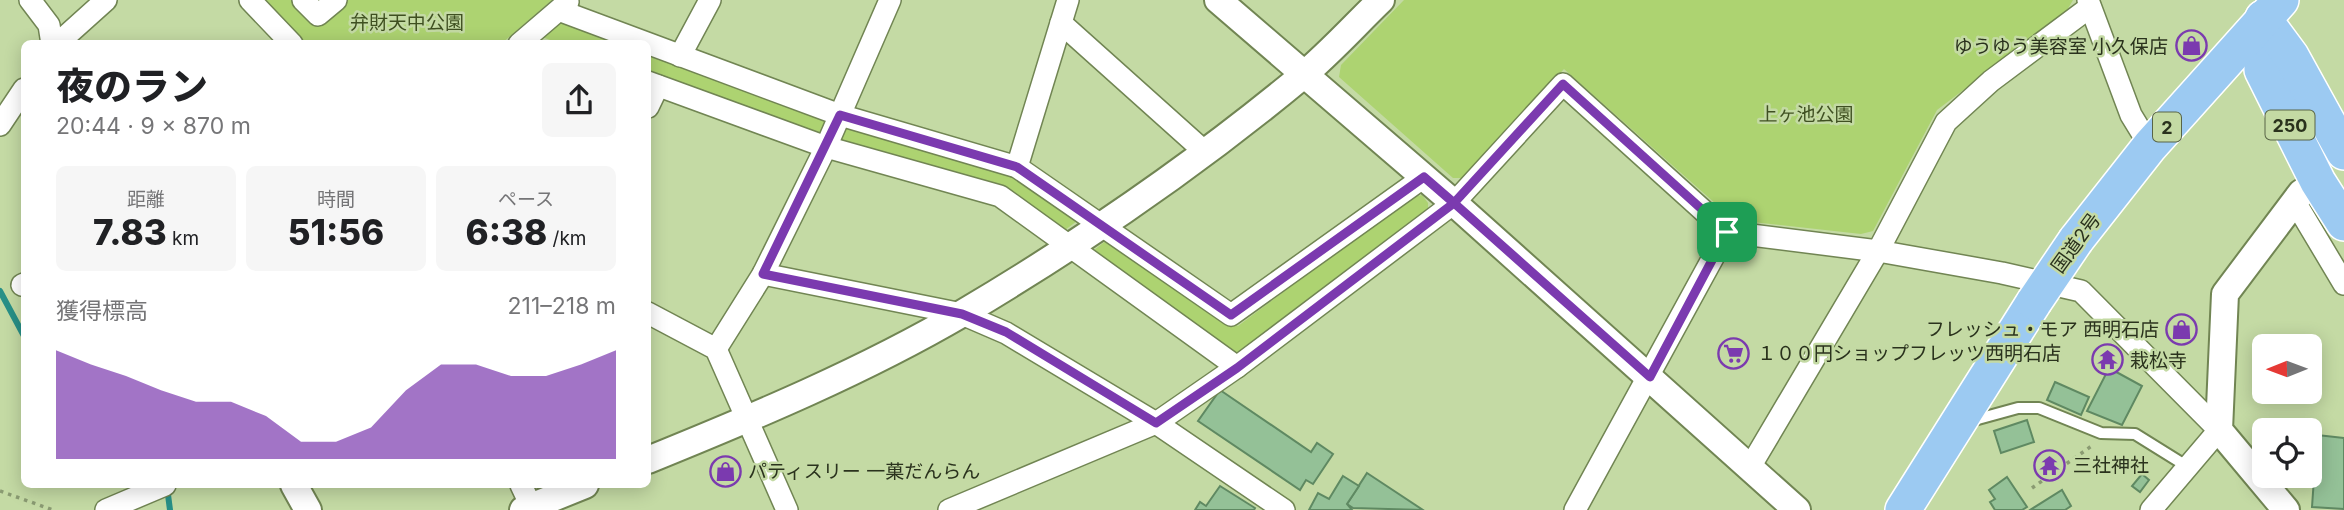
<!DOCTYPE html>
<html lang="ja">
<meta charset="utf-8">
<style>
body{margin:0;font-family:Inter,"Noto Sans JP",sans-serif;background:#f6f6f6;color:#202124;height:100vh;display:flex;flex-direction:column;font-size:26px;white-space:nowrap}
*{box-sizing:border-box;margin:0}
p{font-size:23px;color:#757577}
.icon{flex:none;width:38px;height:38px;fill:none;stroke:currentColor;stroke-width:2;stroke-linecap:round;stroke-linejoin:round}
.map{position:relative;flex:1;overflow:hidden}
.drawer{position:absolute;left:21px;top:40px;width:630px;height:448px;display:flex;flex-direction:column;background:#fff;border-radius:10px;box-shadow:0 4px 18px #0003}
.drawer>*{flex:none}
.needle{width:46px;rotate:269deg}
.tools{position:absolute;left:2252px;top:334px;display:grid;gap:14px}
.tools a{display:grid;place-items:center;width:70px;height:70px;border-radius:10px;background:#fff;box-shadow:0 4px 18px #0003;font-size:35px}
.pin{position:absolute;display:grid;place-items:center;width:60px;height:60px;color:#fff;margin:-30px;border-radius:14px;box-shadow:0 4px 10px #0006}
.round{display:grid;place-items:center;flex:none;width:74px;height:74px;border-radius:10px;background:#f6f6f6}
.headline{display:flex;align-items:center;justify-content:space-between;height:119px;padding:0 35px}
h1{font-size:38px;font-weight:800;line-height:52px}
.figures{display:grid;grid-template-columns:repeat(3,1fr);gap:10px;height:119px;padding:7px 35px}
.figures div{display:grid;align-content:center;border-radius:10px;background:#f6f6f6;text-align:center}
.figures b{font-size:35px;font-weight:800}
.figures small{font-size:19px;font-weight:400}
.figures p{font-size:19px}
.chart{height:196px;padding:14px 35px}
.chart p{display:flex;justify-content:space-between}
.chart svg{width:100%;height:126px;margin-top:7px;fill:#7b3aaf;opacity:.7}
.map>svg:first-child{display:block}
</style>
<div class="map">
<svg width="2344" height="510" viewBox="0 0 2344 510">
<rect width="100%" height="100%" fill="#c4daa4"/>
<g fill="#add371">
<path d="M 262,0 L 291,0 L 315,25 L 346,0 L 552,0 L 501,44 L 305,44 Z"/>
<path d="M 1404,0 L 2073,0 L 2066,12 L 1937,110 L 1873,231 L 1861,234 L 1734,220 L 1564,69 L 1465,178 L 1453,178 L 1339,77 L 1341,65 Z"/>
<path d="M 562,21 L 624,44 L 561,44 L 542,37 Z"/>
<path d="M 648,52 L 832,120 L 823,141 L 648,76 Z"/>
<path d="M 843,123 L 1011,170 L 1081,218 L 1061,233 L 1002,193 L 835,144 Z"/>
<path d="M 1422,195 L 1428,203 L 1428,215 L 1234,356 L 1090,253 L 1111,237 L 1238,326 L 1409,198 Z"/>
</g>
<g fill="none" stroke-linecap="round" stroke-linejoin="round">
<g stroke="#289087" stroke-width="6">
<path d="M 0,291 L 24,336"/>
<path d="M 167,487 L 170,510"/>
</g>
</g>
<g fill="#94c197" stroke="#5f8962" stroke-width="2">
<path d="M 2109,368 L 2142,386 L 2122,425 L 2087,411 Z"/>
<path d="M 2055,382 L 2089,397 L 2081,415 L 2047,400 Z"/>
<path d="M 1220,390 L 1311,452 L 1317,443 L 1333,454 L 1313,484 L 1306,480 L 1300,490 L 1198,421 Z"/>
<path d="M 2027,420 L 2034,442 L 2001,453 L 1994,431 Z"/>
<path d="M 2317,435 L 2344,438 L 2344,509 L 2312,507 Z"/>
<path d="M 1367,473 L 1423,510 L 1353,508 L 1347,504 Z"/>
<path d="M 2142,474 L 2149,480 L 2140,492 L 2132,486 Z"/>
<path d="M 1343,476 L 1359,486 L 1347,504 L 1352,510 L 1309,510 L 1318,493 L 1329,499 Z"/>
<path d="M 2007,477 L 2027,507 L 2022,510 L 1995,510 L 1990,502 L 1995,499 L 1989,490 Z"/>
<path d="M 1220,486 L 1255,508 L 1254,510 L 1195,510 L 1200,502 L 1206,506 Z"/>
<path d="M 2062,490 L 2071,506 L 2065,510 L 2030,510 Z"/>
</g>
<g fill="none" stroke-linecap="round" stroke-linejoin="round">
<defs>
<path id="service" d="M 1967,422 L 2018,408 L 2039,408 L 2101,433 L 2135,434 L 2188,467"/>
<g id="minor">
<path d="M 30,0 L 49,25 L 52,44"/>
<path d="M 250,0 L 292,44"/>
<path d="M 303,0 L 318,15 L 336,0"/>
<path d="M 2088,0 L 2131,115 L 2150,146"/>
<path d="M 561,11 L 840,115 L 1017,167 L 1231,315 L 1424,177"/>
<path d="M 1061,23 L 1205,152"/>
<path d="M 57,44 L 106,0"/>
<path d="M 519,44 L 568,2"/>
<path d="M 680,56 L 710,0"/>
<path d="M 648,82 L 826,147 L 1000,196 L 1237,367"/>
<path d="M 648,107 L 658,86"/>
<path d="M 0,125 L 24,89"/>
<path d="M 1017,167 L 1068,0"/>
<path d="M 2295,202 L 2344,284"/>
<path d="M 763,274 L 962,314 L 1006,333 L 1156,423 L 1284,510"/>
<path d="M 22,285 L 24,284"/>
<path d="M 648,313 L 716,349 L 787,510"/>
<path d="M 716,349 L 763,274 L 826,147 L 890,0"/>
<path d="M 1750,467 L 1878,251 L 1946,122 L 1991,81 L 2090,7"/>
<path d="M 521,485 L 531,506"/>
<path d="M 106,510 L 165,485"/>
<path d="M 949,510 L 1156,423 L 1237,367 L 1454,203 L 1563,84 L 1727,232 L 1878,251 L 2002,273 L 2081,291 L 2219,430 L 2151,510"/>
<path d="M 1575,510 L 1727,232"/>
</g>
<g id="tertiary">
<path d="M 1218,0 L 1454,203 L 1797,510"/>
<path d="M 648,460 C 754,417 864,371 963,313 C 1081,243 1196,164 1301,77 C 1329,54 1355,25 1381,0"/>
<path d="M 294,485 L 308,510"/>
<path d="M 523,510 L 585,485"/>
<path d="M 2286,510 L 2219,430 L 2225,294 L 2301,193 L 2318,182"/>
</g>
<g id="trunk">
<path d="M 2263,18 L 2262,70 L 2318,182 L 2344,223"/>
<path d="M 2263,18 L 2291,56 L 2344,152"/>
<path d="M 2076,240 L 2150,146 L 2281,0"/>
<path d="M 1903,510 L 2034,302"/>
</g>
</defs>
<use href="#service" stroke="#718553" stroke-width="14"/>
<use href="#minor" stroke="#718553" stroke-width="24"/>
<use href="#tertiary" stroke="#718553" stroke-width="30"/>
<use href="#trunk" stroke="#fff" stroke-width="38"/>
<g stroke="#8a9b72" stroke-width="3.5" stroke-dasharray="3.5 5" stroke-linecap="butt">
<path d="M 2032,488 L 2093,445"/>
<path d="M 0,491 L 53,510"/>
</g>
<use href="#service" stroke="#fff" stroke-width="10"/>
<use href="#minor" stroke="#fff" stroke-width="21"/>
<use href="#tertiary" stroke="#fff" stroke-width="26"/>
<use href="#trunk" stroke="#9ccaf2" stroke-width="35"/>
<defs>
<path id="trunk-bridge" d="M 2034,302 L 2076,240"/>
</defs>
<use href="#trunk-bridge" stroke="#fff" stroke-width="38" stroke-linecap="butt"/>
<use href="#trunk-bridge" stroke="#9ccaf2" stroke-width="35"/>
</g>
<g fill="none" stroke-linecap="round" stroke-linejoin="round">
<defs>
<path id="route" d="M 1727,232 L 1563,84 L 1454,203 L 1424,177 L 1231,315 L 1017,167 L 840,115 L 763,274 L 962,314 L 1006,332 L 1156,423 L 1237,368 L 1454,203 L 1650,377 L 1727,232"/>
</defs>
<use href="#route" stroke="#fff" stroke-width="14"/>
<use href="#route" stroke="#7b3aaf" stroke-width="9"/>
</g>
<defs>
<symbol id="shop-ring" viewBox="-11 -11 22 22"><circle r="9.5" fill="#c4daa4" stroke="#7b3aaf" stroke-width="1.5"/><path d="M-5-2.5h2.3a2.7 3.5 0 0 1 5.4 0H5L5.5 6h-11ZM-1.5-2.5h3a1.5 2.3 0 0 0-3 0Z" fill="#7b3aaf"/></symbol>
<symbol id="supermarket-ring" viewBox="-11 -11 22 22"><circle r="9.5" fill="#c4daa4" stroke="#7b3aaf" stroke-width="1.5"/><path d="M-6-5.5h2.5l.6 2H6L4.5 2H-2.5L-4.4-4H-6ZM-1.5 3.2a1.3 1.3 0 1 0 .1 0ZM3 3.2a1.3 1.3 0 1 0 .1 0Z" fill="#7b3aaf"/></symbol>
<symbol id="temple-ring" viewBox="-11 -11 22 22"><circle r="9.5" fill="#c4daa4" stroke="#7b3aaf" stroke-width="1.5"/><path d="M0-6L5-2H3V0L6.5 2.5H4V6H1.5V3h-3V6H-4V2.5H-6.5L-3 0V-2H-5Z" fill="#7b3aaf"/></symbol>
</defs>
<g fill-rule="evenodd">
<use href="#shop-ring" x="2174" y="28" width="35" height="35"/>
<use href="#shop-ring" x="2164" y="312" width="35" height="35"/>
<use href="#supermarket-ring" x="1716" y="336" width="35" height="35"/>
<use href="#temple-ring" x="2090" y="342" width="35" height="35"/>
<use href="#temple-ring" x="2032" y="448" width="35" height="35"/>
<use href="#shop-ring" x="708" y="454" width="35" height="35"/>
</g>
<g text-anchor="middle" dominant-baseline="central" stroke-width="5" stroke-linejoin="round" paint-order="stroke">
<g fill="#c4daa4" stroke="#586446" stroke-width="2">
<rect x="2265.5" y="110.5" width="49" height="29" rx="5"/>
<rect x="2153" y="112.5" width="28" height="29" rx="5"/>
</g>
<g font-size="18" font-weight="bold" fill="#2a321d">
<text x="2290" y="125">250</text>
<text x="2167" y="127">2</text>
</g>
<g font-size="19" fill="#3f5021" stroke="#c4daa4">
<text x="407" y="22">弁財天中公園</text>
<text x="1806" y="114">上ヶ池公園</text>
</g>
<g font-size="19" fill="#2a321d" stroke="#c4daa4" text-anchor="start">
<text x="2168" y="46" text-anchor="end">ゆうゆう美容室 小久保店</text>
<text x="2159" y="329" text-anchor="end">フレッシュ・モア 西明石店</text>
<text x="1757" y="353">１００円ショップフレッツ西明石店</text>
<text x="2130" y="360">栽松寺</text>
<text x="2073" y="465">三社神社</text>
<text x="748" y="471">パティスリー 一菓だんらん</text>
</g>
<g font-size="19" fill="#2a321d" stroke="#c4daa4">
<text transform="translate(2076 243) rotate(-54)">国道2号</text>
</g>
</g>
</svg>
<div class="tools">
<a><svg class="needle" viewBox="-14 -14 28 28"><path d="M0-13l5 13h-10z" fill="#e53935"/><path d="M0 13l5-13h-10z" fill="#757577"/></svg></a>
<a><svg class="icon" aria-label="locate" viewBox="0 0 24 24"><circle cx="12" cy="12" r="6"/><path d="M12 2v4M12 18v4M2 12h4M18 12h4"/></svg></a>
</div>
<div class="pin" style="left:1727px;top:232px;background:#1e9e55"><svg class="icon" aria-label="arrive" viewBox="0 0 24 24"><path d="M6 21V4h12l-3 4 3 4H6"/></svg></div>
<section class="drawer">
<div class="headline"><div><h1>夜のラン</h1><p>20:44 · 9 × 870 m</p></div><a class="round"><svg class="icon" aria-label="share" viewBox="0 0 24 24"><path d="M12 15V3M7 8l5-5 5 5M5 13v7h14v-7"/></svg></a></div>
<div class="figures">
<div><p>距離</p><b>7.83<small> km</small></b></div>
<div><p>時間</p><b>51:56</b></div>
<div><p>ペース</p><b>6:38<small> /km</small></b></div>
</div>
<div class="chart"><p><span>獲得標高</span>211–218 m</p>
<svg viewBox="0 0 160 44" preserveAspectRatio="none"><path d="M0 44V6L10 11L20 15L30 20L40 24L50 24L60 29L70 38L80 38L90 33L100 20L110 11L120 11L130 15L140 15L150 11L160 6V44z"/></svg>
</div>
</section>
</div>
